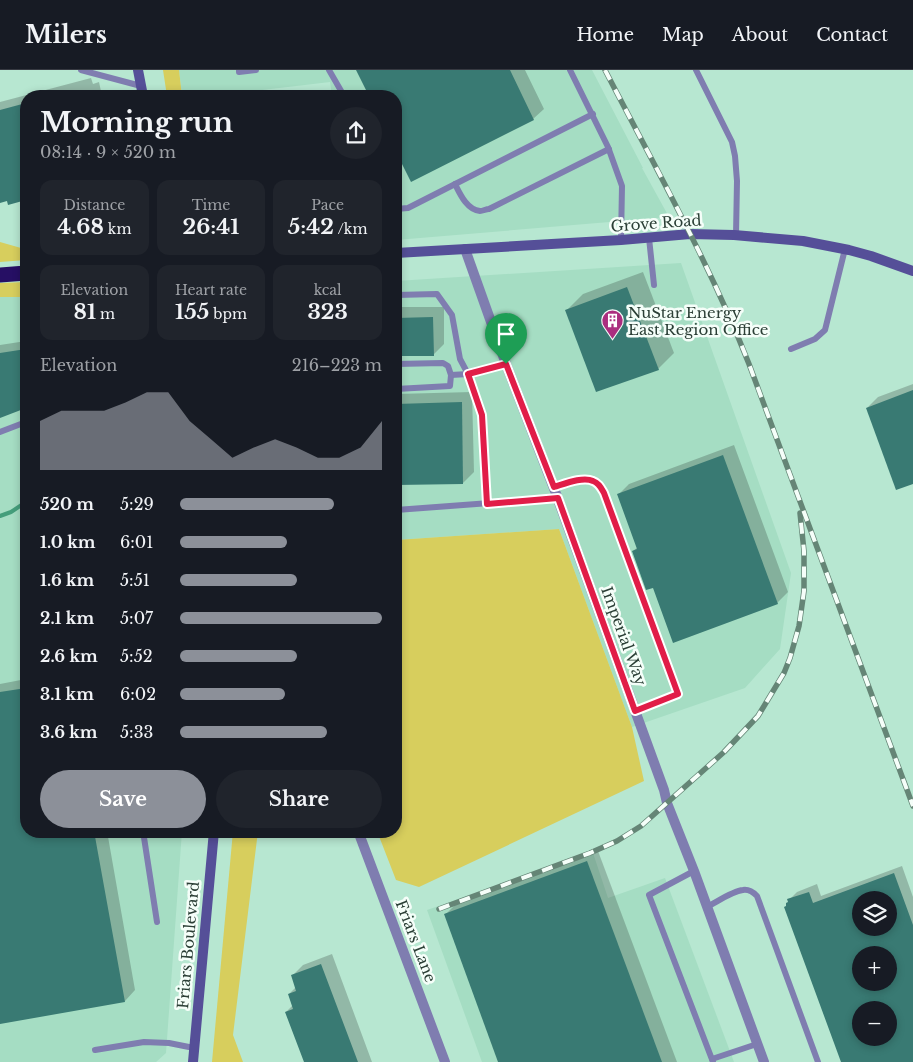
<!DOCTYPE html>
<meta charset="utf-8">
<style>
body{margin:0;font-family:"Libre Baskerville",serif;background:#20242c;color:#f1f3f6;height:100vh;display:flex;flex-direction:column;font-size:19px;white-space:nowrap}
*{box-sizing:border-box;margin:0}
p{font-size:16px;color:#9ea1a6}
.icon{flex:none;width:28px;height:28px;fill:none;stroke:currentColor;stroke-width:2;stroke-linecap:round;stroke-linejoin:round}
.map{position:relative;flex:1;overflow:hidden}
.details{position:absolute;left:20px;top:20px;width:382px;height:748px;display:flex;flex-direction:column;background:#171b24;border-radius:20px;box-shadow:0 2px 8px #0003}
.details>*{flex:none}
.buttons{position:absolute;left:852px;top:821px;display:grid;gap:10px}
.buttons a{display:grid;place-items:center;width:45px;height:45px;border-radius:50%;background:#171b24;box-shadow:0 2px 8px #0003;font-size:25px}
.pin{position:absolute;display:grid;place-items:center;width:42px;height:42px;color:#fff;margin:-51px -21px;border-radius:50% 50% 50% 0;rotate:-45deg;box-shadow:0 0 5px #0007}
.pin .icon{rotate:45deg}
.round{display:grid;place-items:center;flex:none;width:52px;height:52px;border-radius:26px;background:#20242c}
.summary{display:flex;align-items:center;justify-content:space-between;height:85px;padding:0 20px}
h1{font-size:28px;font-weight:800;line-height:38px}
.figures{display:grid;grid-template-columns:repeat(3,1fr);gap:8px;height:85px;padding:5px 20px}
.figures div{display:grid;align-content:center;border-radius:12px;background:#20242c;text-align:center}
.figures b{font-size:21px;font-weight:800}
.figures small{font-size:14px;font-weight:400}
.figures p{font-size:14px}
.chart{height:140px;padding:10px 20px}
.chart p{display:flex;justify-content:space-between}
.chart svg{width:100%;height:90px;margin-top:5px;fill:#8c9099;opacity:.7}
.action{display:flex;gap:10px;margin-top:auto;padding:10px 20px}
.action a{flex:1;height:58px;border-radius:30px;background:#8c9099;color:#fff;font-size:20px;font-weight:800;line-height:58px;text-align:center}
.action a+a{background:#20242c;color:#f1f3f6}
ul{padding:0 20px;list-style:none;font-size:16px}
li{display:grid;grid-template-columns:80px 60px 1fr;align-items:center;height:38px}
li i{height:12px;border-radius:6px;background:#8c9099}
header{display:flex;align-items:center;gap:30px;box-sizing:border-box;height:70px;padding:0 25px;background:#171b24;border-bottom:1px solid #363941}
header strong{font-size:24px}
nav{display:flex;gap:28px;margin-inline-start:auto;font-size:18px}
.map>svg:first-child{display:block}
</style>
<header>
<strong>Milers</strong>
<nav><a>Home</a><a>Map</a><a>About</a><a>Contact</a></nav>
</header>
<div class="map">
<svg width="913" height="992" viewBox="0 0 913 992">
<rect width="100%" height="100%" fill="#b7e7d1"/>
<g fill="#a5ddc3">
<path d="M 179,0 L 592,0 L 643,98 L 642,98 L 669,147 L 396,170 L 396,26 L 332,26 L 330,12 L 213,26 L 182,26 Z"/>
<path d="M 681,193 L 791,503 L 780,579 L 745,618 L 632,657 L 559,459 L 396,470 L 396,211 Z"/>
<path d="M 0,227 L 26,227 L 26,761 L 182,761 L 166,983 L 156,992 L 0,992 Z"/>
<path d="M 593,783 L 608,828 L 665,808 L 734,992 L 482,992 L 427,840 Z"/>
</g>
<g fill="#d7ce5d">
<path d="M 163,0 L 179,0 L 182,26 L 167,26 Z"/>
<path d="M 0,172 L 21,178 L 26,176 L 26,190 L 0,192 Z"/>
<path d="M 26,212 L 26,227 L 0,227 L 0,213 Z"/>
<path d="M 559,459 L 632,657 L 644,711 L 419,817 L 396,810 L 377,761 L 396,761 L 396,470 Z"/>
<path d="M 233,761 L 258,761 L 233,965 L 243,992 L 212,992 Z"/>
</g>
<g fill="#0003" fill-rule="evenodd">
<path d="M 358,0 L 525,0 L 544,39 L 533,49 L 396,26 L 370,26 Z"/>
<path d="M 91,8 L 93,14 L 99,12 L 102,26 L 26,26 L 26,129 L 8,133 L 7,130 L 0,127 L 0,32 Z"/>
<path d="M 643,202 L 674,283 L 658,299 L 567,240 L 583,224 Z"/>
<path d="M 396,237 L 444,237 L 444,274 L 433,285 L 402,280 L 396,280 Z"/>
<path d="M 26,271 L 26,336 L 0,346 L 0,275 Z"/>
<path d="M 913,314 L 913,412 L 867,338 L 878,327 Z"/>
<path d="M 472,322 L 474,402 L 463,413 L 396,414 L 396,324 Z"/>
<path d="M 734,375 L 788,522 L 777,533 L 654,516 L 633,481 L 638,477 L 618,425 L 629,414 Z"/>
<path d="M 26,609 L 26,761 L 107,761 L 135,920 L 125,931 L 0,952 L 0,614 Z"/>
<path d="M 598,781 L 677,992 L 499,992 L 445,845 L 456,834 Z"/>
<path d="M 902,796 L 913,827 L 913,992 L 843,992 L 789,830 L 797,822 L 817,814 L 821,826 ZM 861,830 L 889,830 L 889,858 L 861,858 ZM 861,885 L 889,885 L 889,912 L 861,912 ZM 861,940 L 889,940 L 889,968 L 861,968 Z"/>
<path d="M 332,884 L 372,992 L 305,992 L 286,942 L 293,935 L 289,924 L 296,917 L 292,906 L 303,895 Z"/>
</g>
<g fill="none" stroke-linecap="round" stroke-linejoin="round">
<path stroke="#449e7b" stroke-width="4" d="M 0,446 L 11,442 L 26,432"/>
</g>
<g fill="#397a73" fill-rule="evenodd">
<path d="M 356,0 L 510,0 L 534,50 L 411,112 L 396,82 L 396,26 L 369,26 Z"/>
<path d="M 26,33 L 26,67 L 24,68 L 26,77 L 26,130 L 8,135 L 7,131 L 0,133 L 0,40 Z"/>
<path d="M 627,217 L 659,300 L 596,322 L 565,240 Z"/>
<path d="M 433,247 L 434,286 L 401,286 L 401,281 L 396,281 L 396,248 Z"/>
<path d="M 26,279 L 26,338 L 0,348 L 0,283 Z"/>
<path d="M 913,320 L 913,414 L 896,420 L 866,338 Z"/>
<path d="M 462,332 L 463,414 L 396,415 L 396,334 Z"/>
<path d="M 723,385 L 778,534 L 673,573 L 653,518 L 646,520 L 632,481 L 637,479 L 617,424 Z"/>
<path d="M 26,618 L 26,761 L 94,761 L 125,932 L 0,954 L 0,622 Z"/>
<path d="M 587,791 L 662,992 L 498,992 L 444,844 Z"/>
<path d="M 894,803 L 913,855 L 913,992 L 841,992 L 784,837 L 786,836 L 786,833 L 788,832 L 787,829 L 809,822 L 813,833 ZM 861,830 L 889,830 L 889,858 L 861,858 ZM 861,885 L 889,885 L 889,912 L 861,912 ZM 861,940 L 889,940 L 889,968 L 861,968 Z"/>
<path d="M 321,894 L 358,992 L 304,992 L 285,942 L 293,939 L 288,924 L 296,921 L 291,905 Z"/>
</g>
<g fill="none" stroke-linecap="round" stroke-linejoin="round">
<g stroke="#7f7db0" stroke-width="6">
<path d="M 81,0 L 141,16"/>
<path d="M 239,0 L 239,2 L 256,0"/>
<path d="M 329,0 L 344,26"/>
<path d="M 570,0 L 608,77 L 622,116 L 621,170"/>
<path d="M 696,0 L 732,72 L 735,86 L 737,111 L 736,165"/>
<path d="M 455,114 C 460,124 467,140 480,141 C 483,141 486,139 489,139 L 609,79"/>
<path d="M 396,139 L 408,138 L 593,44"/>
<path d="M 649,168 L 654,215"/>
<path d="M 396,225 L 437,224 L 452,245 L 460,289 L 468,304 L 482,345 L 487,434"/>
<path d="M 791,279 L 815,269 L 825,260 L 845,179"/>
<path d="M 396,294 L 443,293 L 448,296 L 451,305 L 450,316 L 396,319"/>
<path d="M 451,305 L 468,304 L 506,294"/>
<path d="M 0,362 L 26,352"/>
<path d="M 554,417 C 564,414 583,406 593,411 C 599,413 601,418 603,423 L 678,624 L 635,641"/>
<path d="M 396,440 L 558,428"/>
<path d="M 143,761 L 157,852"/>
<path d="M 694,801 L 649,825 L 713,992"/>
<path d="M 707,837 C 717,832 732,821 743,820 C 749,819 753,822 757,826 L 818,992"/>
<path d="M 95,980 L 144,972 L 169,973 L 194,978"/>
<path d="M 712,989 L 757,974"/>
</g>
<g stroke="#7f7db0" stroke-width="10">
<path d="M 465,179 L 506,294 L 555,421 L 664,720 L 667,733 L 694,801 L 764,992"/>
<path d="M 358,761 L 445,992"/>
</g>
<g stroke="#554f98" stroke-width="10">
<path d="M 138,0 L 143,26"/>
<path d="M 396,183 L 621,170 L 690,164 L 734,165 L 803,171 L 849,180 L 871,186 L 913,201"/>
<path d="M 193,992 L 214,761"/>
</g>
<path stroke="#260f64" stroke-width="15" d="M 0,205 L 26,203"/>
<defs>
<g id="rail">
<path d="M 605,0 C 655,97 709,192 749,294 L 913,736"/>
<path d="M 439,839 L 590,783 L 617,771 L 641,756 L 724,682 L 758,646 L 784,603 L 790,588 L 799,556 L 804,521 L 804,481 L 800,443"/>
</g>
</defs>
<use href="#rail" stroke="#658576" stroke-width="5.5"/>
<use href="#rail" stroke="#f5fef9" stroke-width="4" stroke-dasharray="11" stroke-linecap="butt"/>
</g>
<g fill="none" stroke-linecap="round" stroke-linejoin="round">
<defs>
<path id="route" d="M 506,294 L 554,417 C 564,414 583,406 593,411 C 599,413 601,418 604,423 L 678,624 L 635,641 L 558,428 L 487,434 L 482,345 L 468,304 Z"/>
</defs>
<use href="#route" stroke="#fff" stroke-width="10"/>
<use href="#route" stroke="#e11d48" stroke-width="6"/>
</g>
<defs>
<symbol id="building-pin" viewBox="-11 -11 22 30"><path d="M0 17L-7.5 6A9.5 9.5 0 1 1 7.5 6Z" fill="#ab2e7f" stroke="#f5fef9"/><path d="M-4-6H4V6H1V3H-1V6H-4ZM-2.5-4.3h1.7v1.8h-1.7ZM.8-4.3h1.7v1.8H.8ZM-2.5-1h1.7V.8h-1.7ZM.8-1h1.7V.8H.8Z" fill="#fff"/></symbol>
</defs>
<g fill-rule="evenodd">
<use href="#building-pin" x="600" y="238" width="25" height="34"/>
</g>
<g text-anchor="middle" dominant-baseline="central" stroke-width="5" stroke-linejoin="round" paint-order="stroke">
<g font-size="15" fill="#2b3f36" stroke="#f5fef9">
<text transform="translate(656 153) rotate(-4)">Grove Road</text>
<text transform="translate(624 566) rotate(70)">Imperial Way</text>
<text transform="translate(416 871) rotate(69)">Friars Lane</text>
<text transform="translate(188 875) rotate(-85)">Friars Boulevard</text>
</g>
<g font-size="15" fill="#2b3f36" stroke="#f5fef9" text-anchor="start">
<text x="628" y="242">NuStar Energy<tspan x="628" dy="17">East Region Office</tspan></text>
</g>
</g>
</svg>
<div class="buttons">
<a><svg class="icon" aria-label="layers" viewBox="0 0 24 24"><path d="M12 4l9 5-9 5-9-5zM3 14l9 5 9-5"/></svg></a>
<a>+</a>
<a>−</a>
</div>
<div class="pin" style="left:506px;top:294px;background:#1e9e55"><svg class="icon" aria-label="arrive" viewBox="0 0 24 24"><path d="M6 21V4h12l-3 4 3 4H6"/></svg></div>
<section class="details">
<div class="summary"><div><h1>Morning run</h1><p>08:14 · 9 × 520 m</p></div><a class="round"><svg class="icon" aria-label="share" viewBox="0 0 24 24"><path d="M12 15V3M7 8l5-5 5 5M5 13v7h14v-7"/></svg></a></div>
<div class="figures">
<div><p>Distance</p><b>4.68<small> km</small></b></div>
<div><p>Time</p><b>26:41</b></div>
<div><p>Pace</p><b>5:42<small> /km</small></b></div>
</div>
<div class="figures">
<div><p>Elevation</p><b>81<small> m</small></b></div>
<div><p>Heart rate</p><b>155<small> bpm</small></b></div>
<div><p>kcal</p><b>323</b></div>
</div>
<div class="chart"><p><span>Elevation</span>216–223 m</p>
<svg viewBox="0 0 160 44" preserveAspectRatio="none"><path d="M0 44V20L10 15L20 15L30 15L40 11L50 6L60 6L70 20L80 29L90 38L100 33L110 29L120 33L130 38L140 38L150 33L160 20V44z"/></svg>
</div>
<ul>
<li><b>520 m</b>5:29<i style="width:76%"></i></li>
<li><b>1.0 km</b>6:01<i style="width:53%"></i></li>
<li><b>1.6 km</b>5:51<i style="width:58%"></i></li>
<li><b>2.1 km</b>5:07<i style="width:100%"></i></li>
<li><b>2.6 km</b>5:52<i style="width:58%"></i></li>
<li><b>3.1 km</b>6:02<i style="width:52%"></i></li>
<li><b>3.6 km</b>5:33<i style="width:73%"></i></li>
</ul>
<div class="action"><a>Save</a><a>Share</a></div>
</section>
</div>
